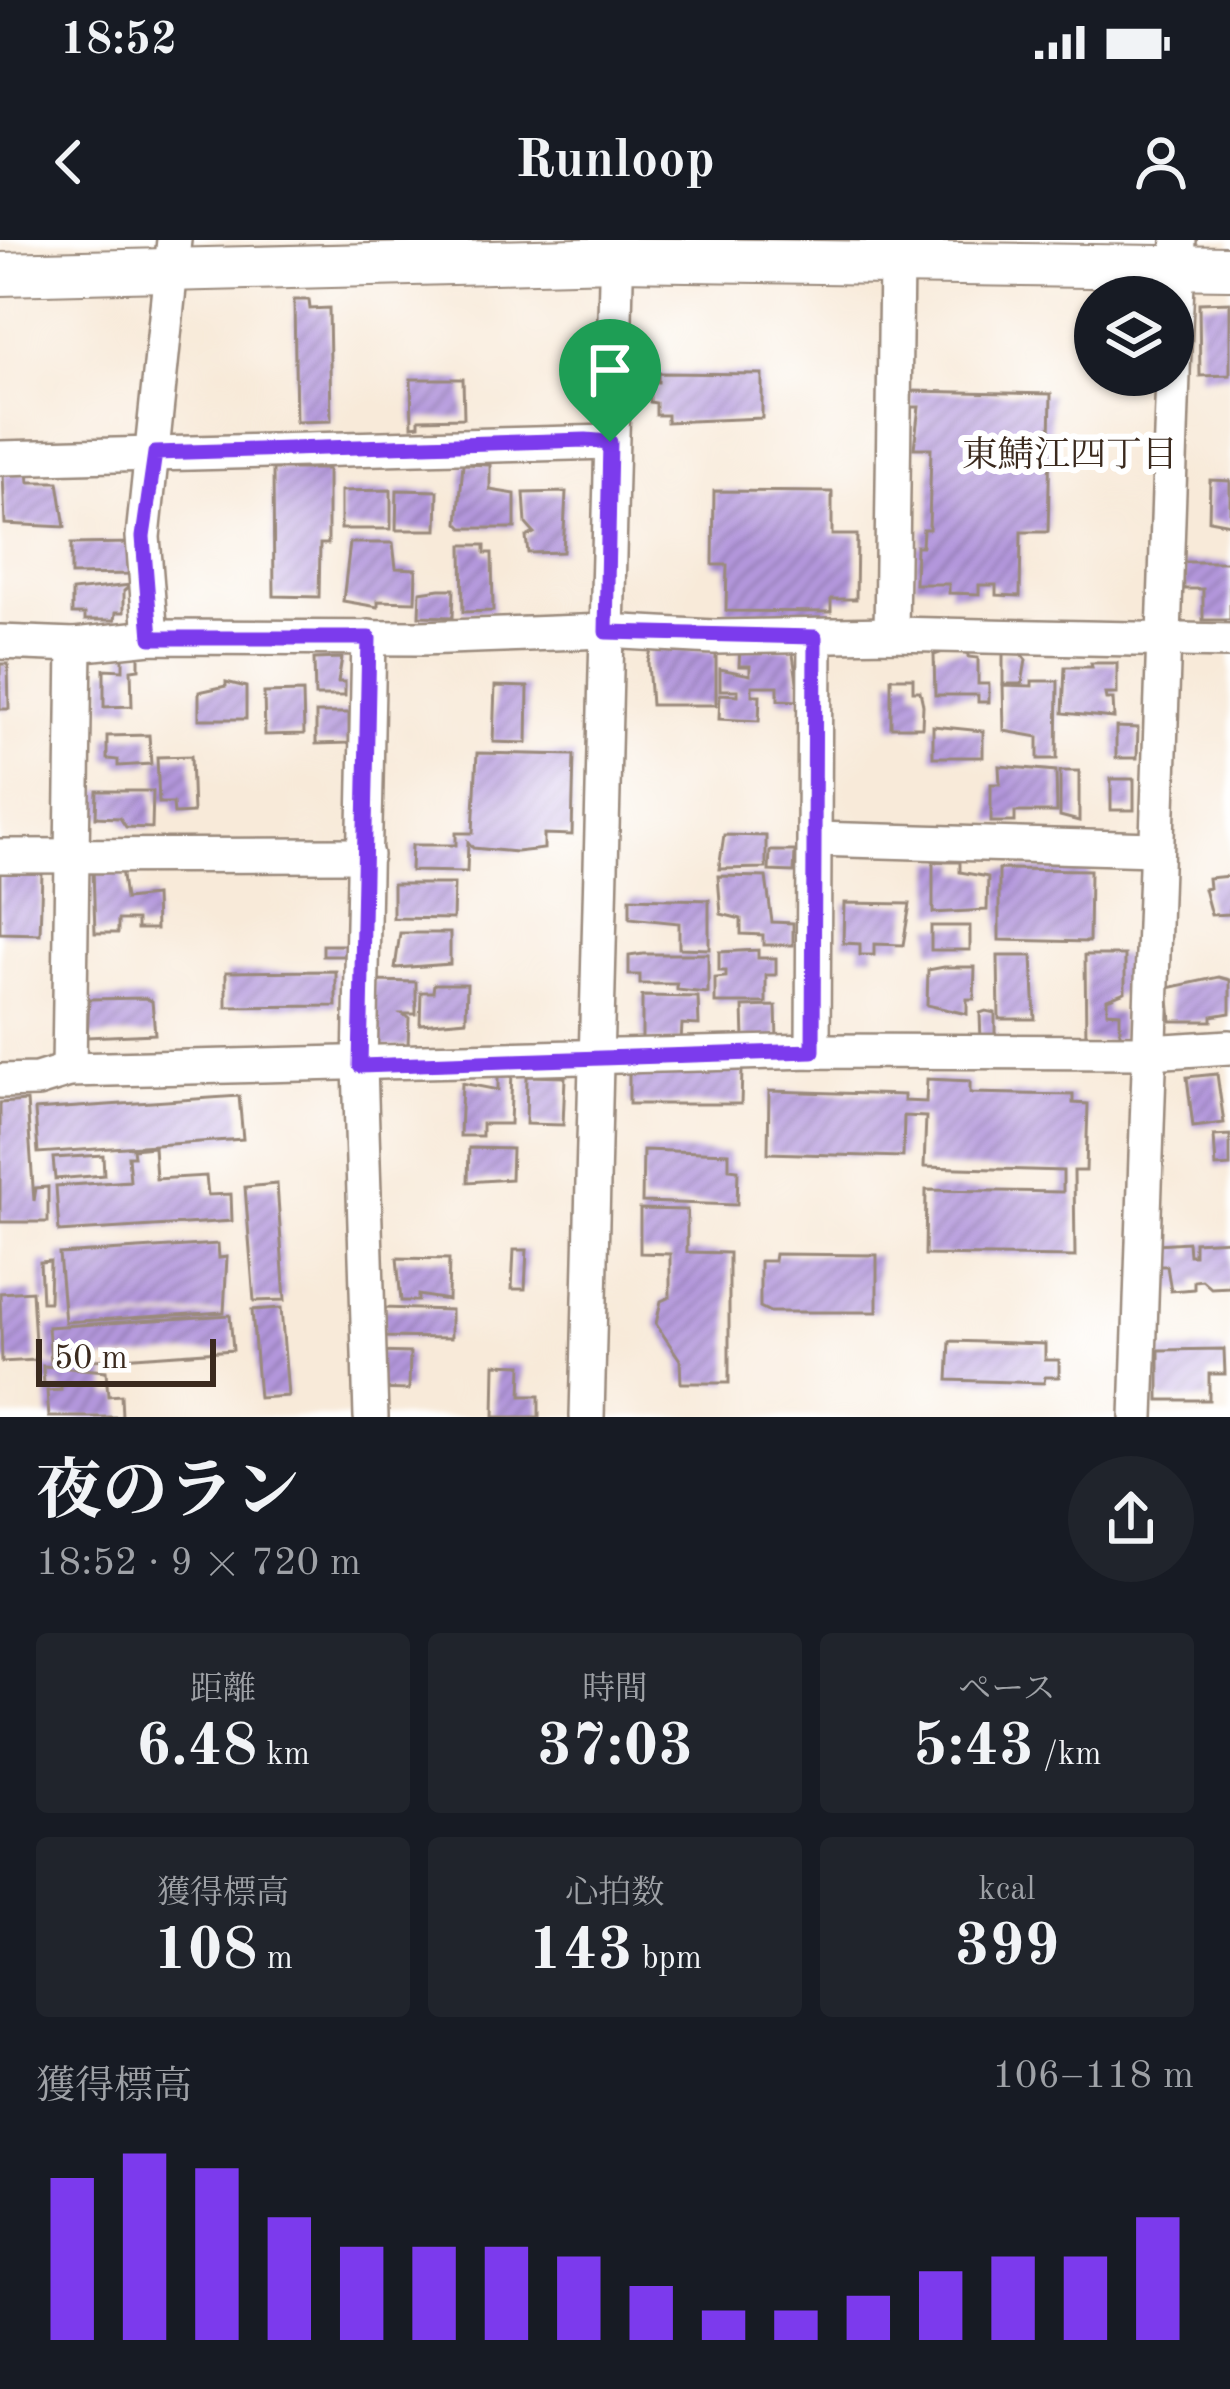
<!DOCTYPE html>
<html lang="ja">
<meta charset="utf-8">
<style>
body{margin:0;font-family:"Old Standard TT","Noto Serif JP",serif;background:#20242c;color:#f1f3f6;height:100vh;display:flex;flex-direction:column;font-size:45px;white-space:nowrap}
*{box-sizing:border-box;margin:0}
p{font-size:39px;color:#9ea1a6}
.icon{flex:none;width:66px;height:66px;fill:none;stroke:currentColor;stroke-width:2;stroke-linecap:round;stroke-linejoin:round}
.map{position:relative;height:1177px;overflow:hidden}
.drawer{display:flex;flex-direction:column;background:#171b24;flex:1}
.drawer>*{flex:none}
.tools{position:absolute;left:1074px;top:36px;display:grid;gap:24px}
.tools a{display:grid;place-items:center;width:120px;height:120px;border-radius:50%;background:#171b24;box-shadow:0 3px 9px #0004;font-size:60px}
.scale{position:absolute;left:36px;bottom:30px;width:180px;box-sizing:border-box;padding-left:12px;border:6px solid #3b2a1e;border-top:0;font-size:33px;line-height:42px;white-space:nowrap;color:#3b2a1e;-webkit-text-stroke:9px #fff;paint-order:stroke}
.pin{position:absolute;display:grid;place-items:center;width:102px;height:102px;color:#fff;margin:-123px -51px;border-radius:50% 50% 50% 0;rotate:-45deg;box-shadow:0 0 12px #0007}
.pin .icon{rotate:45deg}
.round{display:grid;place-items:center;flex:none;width:126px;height:126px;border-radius:63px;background:#20242c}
.summary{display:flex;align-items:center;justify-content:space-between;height:204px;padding:0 36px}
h1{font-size:66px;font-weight:700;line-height:90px}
.metrics{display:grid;grid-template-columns:repeat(3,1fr);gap:18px;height:204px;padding:12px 36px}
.metrics div{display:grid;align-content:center;border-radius:12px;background:#20242c;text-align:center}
.metrics b{font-size:60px;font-weight:700}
.metrics small{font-size:33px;font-weight:400}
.metrics p{font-size:33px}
.chart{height:336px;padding:24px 36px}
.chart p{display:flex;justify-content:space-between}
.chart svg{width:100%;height:216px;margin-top:12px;stroke:#7c3aed;stroke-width:6}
.status{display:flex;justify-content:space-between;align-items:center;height:84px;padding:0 60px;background:#171b24;direction:ltr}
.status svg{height:33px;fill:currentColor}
header{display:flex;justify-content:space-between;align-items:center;height:156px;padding:0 36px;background:#171b24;font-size:54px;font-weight:700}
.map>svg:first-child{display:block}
</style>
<div class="status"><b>18:52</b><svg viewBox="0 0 49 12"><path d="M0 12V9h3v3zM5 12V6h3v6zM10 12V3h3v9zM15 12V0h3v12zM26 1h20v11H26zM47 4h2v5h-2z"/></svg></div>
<header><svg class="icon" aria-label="back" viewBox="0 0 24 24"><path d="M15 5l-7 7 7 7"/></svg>Runloop<svg class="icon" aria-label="person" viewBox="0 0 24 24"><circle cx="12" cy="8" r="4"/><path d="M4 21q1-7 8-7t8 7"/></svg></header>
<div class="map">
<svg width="1230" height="1177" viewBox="0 0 1230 1177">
<defs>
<pattern id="building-hatch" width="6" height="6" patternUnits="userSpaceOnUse" patternTransform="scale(3)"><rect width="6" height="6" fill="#b397dc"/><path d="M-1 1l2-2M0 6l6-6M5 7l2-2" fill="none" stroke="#937bb2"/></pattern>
</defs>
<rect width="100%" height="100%" fill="#fff"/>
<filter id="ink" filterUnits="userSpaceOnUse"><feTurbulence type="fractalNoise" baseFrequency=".00833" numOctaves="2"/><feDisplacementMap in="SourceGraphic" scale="24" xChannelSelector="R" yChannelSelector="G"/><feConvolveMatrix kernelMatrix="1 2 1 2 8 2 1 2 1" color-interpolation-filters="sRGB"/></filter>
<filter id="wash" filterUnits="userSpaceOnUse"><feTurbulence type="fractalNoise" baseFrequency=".004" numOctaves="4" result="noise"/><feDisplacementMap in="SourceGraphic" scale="48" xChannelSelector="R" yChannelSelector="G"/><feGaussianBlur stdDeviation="2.7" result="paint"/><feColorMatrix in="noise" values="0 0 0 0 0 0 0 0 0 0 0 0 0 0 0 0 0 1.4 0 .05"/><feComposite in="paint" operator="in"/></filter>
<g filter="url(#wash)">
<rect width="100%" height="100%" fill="#f8ead9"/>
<g id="blocks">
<g fill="url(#building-hatch)">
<path d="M 294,60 L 309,60 L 310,69 L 329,68 L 331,181 L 296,182 Z"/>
<path d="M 1230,62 L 1230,135 L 1200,136 L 1199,63 Z"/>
<path d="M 658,133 L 762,134 L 762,178 L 667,182 L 667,175 L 656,175 L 656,163 L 650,162 L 650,142 L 658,142 Z"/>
<path d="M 411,139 L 463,139 L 464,178 L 419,179 L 419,185 L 412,186 Z"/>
<path d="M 912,151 L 1051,154 L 1048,292 L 1021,292 L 1020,356 L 996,355 L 996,345 L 979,345 L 979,354 L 949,353 L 949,344 L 915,344 L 916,306 L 922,306 L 923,289 L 929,289 L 931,208 L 914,208 L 919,167 L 911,167 Z"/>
<path d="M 463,224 L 490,225 L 490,250 L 515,254 L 515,288 L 463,288 L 458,283 Z"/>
<path d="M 273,229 L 328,229 L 328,304 L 320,304 L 319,357 L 274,356 Z"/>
<path d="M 28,232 L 29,242 L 58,242 L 65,287 L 5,284 L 3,233 Z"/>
<path d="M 1210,240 L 1230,241 L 1230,284 L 1209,280 Z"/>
<path d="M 391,250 L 391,289 L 341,289 L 341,251 Z"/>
<path d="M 397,250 L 438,251 L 437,290 L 396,290 Z"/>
<path d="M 714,251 L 832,252 L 832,295 L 857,295 L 856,359 L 831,359 L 831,372 L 726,371 L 727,325 L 713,325 Z"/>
<path d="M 566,252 L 563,312 L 528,313 L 526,297 L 534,293 L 526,284 L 524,253 Z"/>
<path d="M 134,303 L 134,334 L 71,335 L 71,304 Z"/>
<path d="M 350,303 L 393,303 L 396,328 L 416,329 L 415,362 L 378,361 L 378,367 L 343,361 Z"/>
<path d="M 462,305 L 485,305 L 485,313 L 492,313 L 493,371 L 463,372 Z"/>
<path d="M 1183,322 L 1230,322 L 1230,380 L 1203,380 L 1203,349 L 1184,349 Z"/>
<path d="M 131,345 L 124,351 L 124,372 L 116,372 L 115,380 L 85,380 L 85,374 L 72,374 L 72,351 Z"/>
<path d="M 440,349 L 454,349 L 453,377 L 419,376 L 420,352 Z"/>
<path d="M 652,406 L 716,412 L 716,465 L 651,465 L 648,422 Z"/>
<path d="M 740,407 L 792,408 L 800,461 L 778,460 L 778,446 L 752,446 L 752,455 L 760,455 L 759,481 L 719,479 L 720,454 L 738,455 L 738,450 L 720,450 L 720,429 L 750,435 L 750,426 L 739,426 Z"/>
<path d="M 949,410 L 968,410 L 968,417 L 978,418 L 978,444 L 989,444 L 989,462 L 978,462 L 978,455 L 935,455 L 934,415 Z"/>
<path d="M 123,412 L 139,412 L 139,429 L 131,430 L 132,466 L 104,467 L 104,429 L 123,430 Z"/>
<path d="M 1003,413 L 1021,414 L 1026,420 L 1022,444 L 1003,444 Z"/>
<path d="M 342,418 L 338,442 L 345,442 L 345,456 L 315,456 L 314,419 Z"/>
<path d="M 1091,423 L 1117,423 L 1117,454 L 1105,454 L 1106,459 L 1113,459 L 1114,478 L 1063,473 L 1065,427 L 1092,427 Z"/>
<path d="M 0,424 L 8,424 L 9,469 L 0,469 Z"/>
<path d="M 891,438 L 913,438 L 913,451 L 920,451 L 923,465 L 922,487 L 891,487 Z"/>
<path d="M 1032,441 L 1058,441 L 1057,519 L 1038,519 L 1038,497 L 1004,491 L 1003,445 L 1032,446 Z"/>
<path d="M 226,442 L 246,447 L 246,479 L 199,479 L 199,452 L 226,446 Z"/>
<path d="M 495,446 L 528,447 L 527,503 L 493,502 Z"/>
<path d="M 303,452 L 304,494 L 265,495 L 264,453 Z"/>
<path d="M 316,473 L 349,473 L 349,503 L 316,504 Z"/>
<path d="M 933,486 L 983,491 L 983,517 L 933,517 Z"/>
<path d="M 1116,487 L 1138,488 L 1137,518 L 1116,518 Z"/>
<path d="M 149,495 L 151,524 L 118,526 L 118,520 L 107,519 L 107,496 Z"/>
<path d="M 477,513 L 574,515 L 572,595 L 544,594 L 544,609 L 516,612 L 473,608 L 468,602 L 467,632 L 411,631 L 412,605 L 456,605 L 456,593 L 473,593 Z"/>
<path d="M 191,516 L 193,573 L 174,574 L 173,563 L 159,563 L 157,517 Z"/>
<path d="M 999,526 L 1056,531 L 1057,572 L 1015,572 L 1015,582 L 991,582 L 991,544 L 1000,544 Z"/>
<path d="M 1060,531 L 1079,531 L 1079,581 L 1060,576 Z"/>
<rect x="1111" y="539" width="23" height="31"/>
<path d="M 97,551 L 153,551 L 152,588 L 126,587 L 120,578 L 96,577 Z"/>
<path d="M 724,595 L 766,596 L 766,628 L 719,629 Z"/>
<path d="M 770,611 L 795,611 L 794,632 L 769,631 Z"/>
<path d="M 933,622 L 960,622 L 960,632 L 988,637 L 987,670 L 933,673 Z"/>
<path d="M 93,628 L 121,628 L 125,659 L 155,656 L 156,689 L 137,689 L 137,680 L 118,680 L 118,693 L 95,693 Z"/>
<path d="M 999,629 L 1090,630 L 1089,702 L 999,700 Z"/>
<path d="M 0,632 L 42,633 L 40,694 L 0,693 Z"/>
<path d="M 718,636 L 766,637 L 772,682 L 793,683 L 793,705 L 763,705 L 763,695 L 741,694 L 741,679 L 721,674 Z"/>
<path d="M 1230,636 L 1230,674 L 1211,675 L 1204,649 L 1209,648 L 1208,638 Z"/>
<path d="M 393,644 L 454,644 L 453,679 L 393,678 Z"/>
<path d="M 630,658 L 709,660 L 709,709 L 679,708 L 679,683 L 630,678 Z"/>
<path d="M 844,663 L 910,664 L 903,705 L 874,704 L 874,715 L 860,715 L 860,704 L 843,703 Z"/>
<rect x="931" y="686" width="39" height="24"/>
<path d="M 400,693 L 450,693 L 450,724 L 395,728 Z"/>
<rect x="323" y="705" width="23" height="11"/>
<path d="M 758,710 L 758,718 L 776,718 L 776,735 L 766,735 L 766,763 L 715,763 L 715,738 L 726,737 L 726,731 L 719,731 L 719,712 Z"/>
<path d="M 643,714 L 708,714 L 708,753 L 677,750 L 677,744 L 640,744 L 640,735 L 629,735 L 629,716 Z"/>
<path d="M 1085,715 L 1125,715 L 1125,752 L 1107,759 L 1107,772 L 1120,773 L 1120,800 L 1086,801 Z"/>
<path d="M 998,716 L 1032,716 L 1035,779 L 999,779 Z"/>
<path d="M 944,727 L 975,727 L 974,759 L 967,759 L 967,774 L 927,765 L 928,730 Z"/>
<path d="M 336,731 L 336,766 L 226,767 L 226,732 Z"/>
<path d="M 1219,737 L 1230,740 L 1230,773 L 1212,776 L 1212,781 L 1171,781 L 1168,748 Z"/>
<path d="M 372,741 L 416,742 L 416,774 L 402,774 L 409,778 L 408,806 L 378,808 L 371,802 Z"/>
<path d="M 434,744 L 467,744 L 466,780 L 420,784 L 421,752 L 433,752 Z"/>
<path d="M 642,756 L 698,757 L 699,785 L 682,784 L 681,802 L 648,801 L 642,798 Z"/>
<path d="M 145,758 L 152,761 L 155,794 L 87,797 L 89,759 Z"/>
<path d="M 776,766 L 777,800 L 744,800 L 743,767 Z"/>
<path d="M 986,771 L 995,773 L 995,801 L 981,801 L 980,773 Z"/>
<path d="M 629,829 L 742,830 L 741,864 L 629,864 Z"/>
<path d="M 498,831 L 512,831 L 510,884 L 482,884 L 482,896 L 460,896 L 462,843 L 498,850 Z"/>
<path d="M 1217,834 L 1224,883 L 1193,887 L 1187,837 Z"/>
<path d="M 527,836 L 565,837 L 563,885 L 526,884 Z"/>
<path d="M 927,839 L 970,841 L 970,853 L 1073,855 L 1073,863 L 1088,864 L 1086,931 L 1074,931 L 1075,1017 L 925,1015 L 926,950 L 1063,952 L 1063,931 L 924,927 L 926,877 L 904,876 L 903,917 L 768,913 L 769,851 L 904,855 L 904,861 L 926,862 Z"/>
<path d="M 239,856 L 243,899 L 38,913 L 35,870 Z"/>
<path d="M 27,861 L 34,961 L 36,948 L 48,947 L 48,982 L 0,982 L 0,863 Z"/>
<path d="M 1230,895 L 1230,926 L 1216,927 L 1214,896 Z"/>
<path d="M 154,907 L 156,939 L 206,936 L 208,955 L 231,954 L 232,981 L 59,992 L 56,946 L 130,941 L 128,916 L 134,916 L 133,909 Z"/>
<path d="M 469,908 L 512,909 L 511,939 L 468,942 Z"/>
<path d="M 643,910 L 729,913 L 729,929 L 738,930 L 737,965 L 642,962 Z"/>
<path d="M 103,915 L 104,935 L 55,939 L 53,918 Z"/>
<path d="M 277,944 L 285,1060 L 254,1061 L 245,947 Z"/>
<path d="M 640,969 L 687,970 L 687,1012 L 729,1013 L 729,1143 L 681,1143 L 680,1120 L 656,1084 L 661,1061 L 670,1057 L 670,1014 L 640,1013 Z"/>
<path d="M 1230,1000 L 1230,1047 L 1211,1048 L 1202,1040 L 1194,1041 L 1194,1049 L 1171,1051 L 1167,1026 L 1158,1026 L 1157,1004 L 1188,1002 L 1189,1015 L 1194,1015 L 1194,1002 Z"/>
<path d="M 218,1004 L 219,1018 L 227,1017 L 224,1072 L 65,1082 L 59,1014 Z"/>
<path d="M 514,1010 L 527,1010 L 525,1049 L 512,1049 Z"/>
<path d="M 775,1014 L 877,1015 L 877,1072 L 770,1072 L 760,1067 L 760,1021 L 774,1021 Z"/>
<path d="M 397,1018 L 449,1019 L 448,1060 L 418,1055 L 418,1061 L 401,1061 Z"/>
<path d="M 50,1021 L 49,1062 L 42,1062 L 40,1022 Z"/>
<path d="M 32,1051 L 36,1120 L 2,1122 L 0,1053 Z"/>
<path d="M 281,1068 L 288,1156 L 259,1158 L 252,1070 Z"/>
<path d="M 382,1068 L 451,1070 L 451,1098 L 382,1097 Z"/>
<path d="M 230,1075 L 233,1110 L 51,1123 L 48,1087 Z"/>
<path d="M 950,1101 L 1045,1104 L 1045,1120 L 1059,1120 L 1059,1137 L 1045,1137 L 1044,1143 L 948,1140 Z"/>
<path d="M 1224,1109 L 1225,1134 L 1209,1134 L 1209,1160 L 1159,1160 L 1159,1110 Z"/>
<path d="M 376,1112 L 410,1113 L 409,1150 L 375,1149 Z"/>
<path d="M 495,1124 L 522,1125 L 521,1156 L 539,1156 L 539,1177 L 494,1177 Z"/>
<path d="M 43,1126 L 106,1131 L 108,1156 L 121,1155 L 122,1177 L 49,1177 L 47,1151 L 61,1150 L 61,1145 L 44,1146 Z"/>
</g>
</g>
</g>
<g filter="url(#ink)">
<use href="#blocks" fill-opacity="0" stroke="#9a8a7c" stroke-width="3"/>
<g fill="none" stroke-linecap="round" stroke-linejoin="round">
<defs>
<g id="minor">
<path d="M 1173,131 L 1179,0"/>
<path d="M 0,218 L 611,202"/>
<path d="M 891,394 L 896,23"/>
<path d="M 151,397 L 143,297 L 174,0"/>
<path d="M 369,397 L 360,826 L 371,1177"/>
<path d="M 0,402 L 75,405 L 151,397 L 421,398 L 606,391 L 714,397 L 891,394 L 1230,401"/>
<path d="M 815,599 L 1154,609"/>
<path d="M 0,616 L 366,615"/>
<path d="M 813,811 L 815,397"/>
<path d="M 69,830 L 75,405"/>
<path d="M 0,841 L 37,840 L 69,830 L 813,811 L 1149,812 L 1230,807"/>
<path d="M 587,1177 L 617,0"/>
<path d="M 1137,1177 L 1173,135"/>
</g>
<path id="major" d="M 0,34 L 616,19 L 1230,28"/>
</defs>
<use href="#minor" stroke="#9a8a7c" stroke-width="38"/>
<use href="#major" stroke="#9a8a7c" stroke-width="46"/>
<use href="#minor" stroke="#fff" stroke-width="33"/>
<use href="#major" stroke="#fff" stroke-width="42"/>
</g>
</g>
<g fill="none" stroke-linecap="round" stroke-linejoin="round" filter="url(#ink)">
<defs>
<path id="route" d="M 586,200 L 610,202 L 606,392 L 815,397 L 813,811 L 360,826 L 369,398 L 151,398 L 143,297 L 155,213 Z"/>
</defs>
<use href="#route" stroke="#fff" stroke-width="24"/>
<use href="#route" stroke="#7c3aed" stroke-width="15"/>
</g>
<g text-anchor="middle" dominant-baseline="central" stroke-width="12" stroke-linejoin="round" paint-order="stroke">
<g font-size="36" fill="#3b2a1e" stroke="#fff">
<text x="1070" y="217">東鯖江四丁目</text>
</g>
</g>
</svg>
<div class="tools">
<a><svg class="icon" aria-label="layers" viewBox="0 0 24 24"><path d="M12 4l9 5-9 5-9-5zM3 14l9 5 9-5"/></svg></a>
</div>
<div class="scale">50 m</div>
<div class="pin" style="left:610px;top:202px;background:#1e9e55"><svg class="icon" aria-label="arrive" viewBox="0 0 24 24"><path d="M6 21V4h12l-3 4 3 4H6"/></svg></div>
</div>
<section class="drawer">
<div class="summary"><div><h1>夜のラン</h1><p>18:52 · 9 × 720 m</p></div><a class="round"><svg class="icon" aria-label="share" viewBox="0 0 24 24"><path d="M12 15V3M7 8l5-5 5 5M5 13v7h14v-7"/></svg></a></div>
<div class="metrics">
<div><p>距離</p><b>6.48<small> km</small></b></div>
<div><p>時間</p><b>37:03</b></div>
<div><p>ペース</p><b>5:43<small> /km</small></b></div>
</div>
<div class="metrics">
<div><p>獲得標高</p><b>108<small> m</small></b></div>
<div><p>心拍数</p><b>143<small> bpm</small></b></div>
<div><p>kcal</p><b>399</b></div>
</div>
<div class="chart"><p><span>獲得標高</span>106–118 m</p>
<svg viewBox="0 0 160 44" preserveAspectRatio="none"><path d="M5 44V11M15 44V6M25 44V9M35 44V19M45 44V25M55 44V25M65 44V25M75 44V27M85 44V33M95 44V38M105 44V38M115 44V35M125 44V30M135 44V27M145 44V27M155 44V19"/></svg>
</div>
</section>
